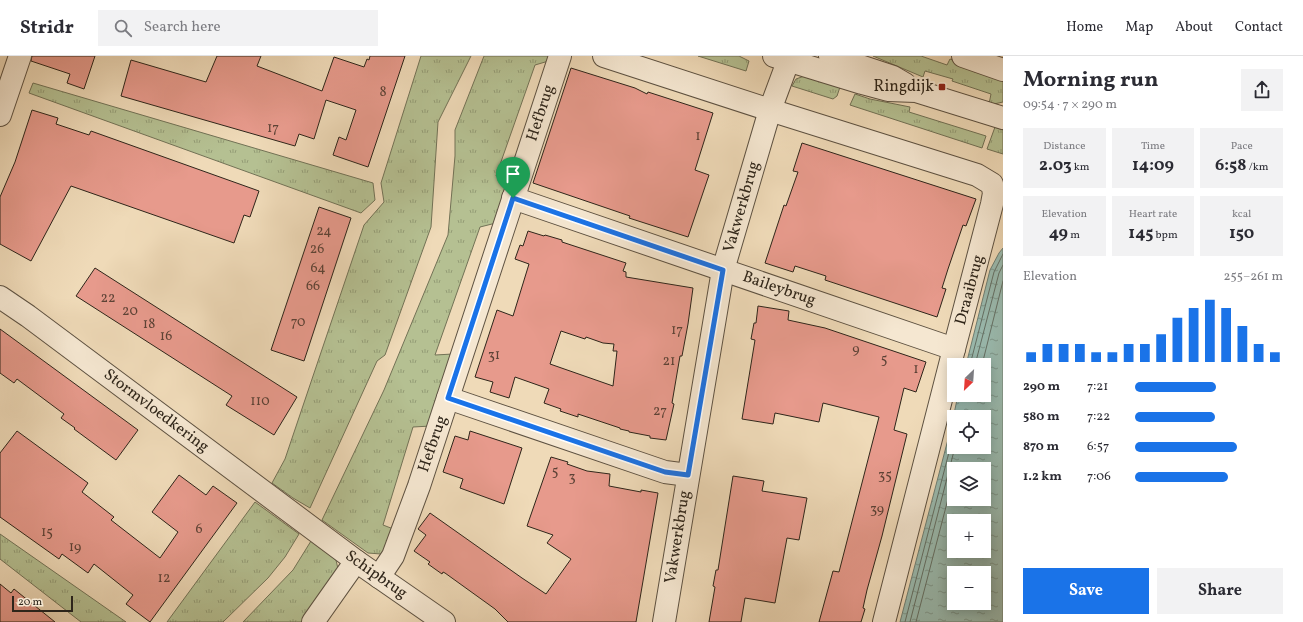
<!DOCTYPE html>
<meta charset="utf-8">
<style>
body{margin:0;font-family:Vollkorn,serif;background:#f2f2f3;color:#2b2b33;height:100vh;display:flex;flex-direction:column;font-size:15px;white-space:nowrap}
*{box-sizing:border-box;margin:0}
p{font-size:13px;color:#7c7c81}
.icon{flex:none;width:22px;height:22px;fill:none;stroke:currentColor;stroke-width:2;stroke-linecap:round;stroke-linejoin:round}
.map{position:relative;flex:1;overflow:hidden}
.panel{display:flex;flex-direction:column;background:#fff;width:300px}
.panel>*{flex:none}
.needle{width:26px;rotate:205deg}
.buttons{position:absolute;left:947px;top:302px;display:grid;gap:8px}
.buttons a{display:grid;place-items:center;width:44px;height:44px;border-radius:0px;background:#fff;box-shadow:0 2px 10px #0003;font-size:20px}
.scale{position:absolute;left:12px;bottom:10px;width:61px;box-sizing:border-box;padding-left:4px;border:2px solid #2e251a;border-top:0;font-size:11px;line-height:14px;white-space:nowrap;color:#2e251a;-webkit-text-stroke:3px #f5e7d1;paint-order:stroke}
.pin{position:absolute;display:grid;place-items:center;width:34px;height:34px;color:#fff;margin:-41px -17px;border-radius:50% 50% 50% 0;rotate:-45deg;box-shadow:0 0 4px #0007}
.pin .icon{rotate:45deg}
.round{display:grid;place-items:center;flex:none;width:42px;height:42px;border-radius:0px;background:#f2f2f3}
.summary{display:flex;align-items:center;justify-content:space-between;height:68px;padding:0 20px}
h1{font-size:22px;font-weight:700;line-height:30px}
.figures{display:grid;grid-template-columns:repeat(3,1fr);gap:6px;height:68px;padding:4px 20px}
.figures div{display:grid;align-content:center;border-radius:0px;background:#f2f2f3;text-align:center}
.figures b{font-size:17px;font-weight:700}
.figures small{font-size:11px;font-weight:400}
.figures p{font-size:11px}
.chart{height:112px;padding:8px 20px}
.chart p{display:flex;justify-content:space-between}
.chart svg{width:100%;height:72px;margin-top:4px;stroke:#1a73e8;stroke-width:6}
.action{display:flex;gap:8px;margin-top:auto;padding:8px 20px}
.action a{flex:1;height:46px;border-radius:0px;background:#1a73e8;color:#fff;font-size:16px;font-weight:700;line-height:46px;text-align:center}
.action a+a{background:#f2f2f3;color:#2b2b33}
ul{padding:0 20px;list-style:none;font-size:13px}
li{display:grid;grid-template-columns:64px 48px 1fr;align-items:center;height:30px}
li i{height:10px;border-radius:5px;background:#1a73e8}
header{display:flex;align-items:center;gap:24px;box-sizing:border-box;height:56px;padding:0 20px;background:#fff;border-bottom:1px solid #e1e1e2}
header strong{font-size:19px}
nav{display:flex;gap:22px;margin-inline-start:auto;font-size:14px}
.search{width:280px;height:36px;background:#f2f2f3;display:flex;align-items:center;gap:10px;box-sizing:border-box;padding:0 14px;border-radius:0px;color:#7c7c81;font-size:15px}
main{display:flex;flex:1;min-height:0}
.map>svg:first-child{display:block}
</style>
<header>
<strong>Stridr</strong>
<div class="search"><svg class="icon" aria-label="search" viewBox="0 0 24 24"><circle cx="10" cy="10" r="6"/><path d="M15 15l6 6"/></svg>Search here</div>
<nav><a>Home</a><a>Map</a><a>About</a><a>Contact</a></nav>
</header>
<main>
<div class="map">
<svg width="1003" height="566" viewBox="0 0 1003 566">
<defs>
<pattern id="grass-tufts" width="24" height="20" patternUnits="userSpaceOnUse"><rect width="24" height="20" fill="#b5c092"/><path d="M3 7l-1-3M5 7V3M7 7l1-3M15 17l-1-3M17 17v-4M19 17l1-3" fill="none" stroke="#949c76"/></pattern>
<pattern id="water-ripples" width="26" height="14" patternUnits="userSpaceOnUse"><rect width="26" height="14" fill="#9abbb0"/><path d="M2 4q2-2 4 0t4 0M15 11q2-2 4 0t4 0" fill="none" stroke="#7e988e"/></pattern>
</defs>
<rect width="100%" height="100%" fill="#efdab8"/>
<filter id="stains"><feTurbulence type="fractalNoise" baseFrequency=".005" numOctaves="4"/><feColorMatrix values="0 0 0 0 .2 0 0 0 0 .09 0 0 0 0 .02 0 0 0 .5 -.17"/></filter>
<radialGradient id="worn" r=".72"><stop offset=".6" stop-color="#630" stop-opacity="0"/><stop offset="1" stop-color="#630" stop-opacity=".3"/></radialGradient>
<g fill="url(#grass-tufts)" stroke="#727256">
<path d="M 421,0 L 471,0 L 438,66 L 431,171 L 385,299 L 377,305 L 310,452 L 293,442 L 272,427 L 285,403 L 364,169 L 384,146 L 381,127 Z"/>
<path d="M 484,0 L 553,0 L 552,4 L 535,9 L 496,120 L 514,116 L 496,167 L 480,171 L 435,299 L 453,298 L 431,370 L 413,371 L 383,469 L 396,474 L 388,494 L 381,498 L 368,497 L 322,464 L 384,334 L 448,179 L 455,100 L 455,74 Z"/>
<path d="M 698,0 L 739,0 L 749,5 L 746,15 Z"/>
<path d="M 873,0 L 921,0 L 947,9 L 950,3 L 1003,22 L 1003,46 L 994,48 L 989,48 L 991,38 L 952,25 L 953,23 L 925,15 L 923,21 Z"/>
<path d="M 807,19 L 841,28 L 837,40 L 833,43 L 792,30 L 796,23 Z"/>
<path d="M 33,27 L 373,127 L 375,144 L 361,157 L 29,37 Z"/>
<path d="M 855,38 L 870,43 L 910,51 L 909,56 L 986,80 L 982,92 L 850,49 Z"/>
<path d="M 995,71 L 1003,74 L 1003,98 L 987,93 Z"/>
<path d="M 255,446 L 299,478 L 285,501 L 268,522 L 223,566 L 167,566 Z"/>
<path d="M 0,478 L 126,566 L 81,566 L 0,503 Z"/>
<path d="M 311,485 L 336,504 L 338,513 L 304,566 L 243,566 L 293,514 Z"/>
</g>
<path fill="url(#water-ripples)" stroke="#6f7f74" fill-rule="evenodd" d="M 1003,192 L 1003,566 L 900,566 L 951,372 L 958,339 L 984,339 L 984,309 L 966,309 L 990,214 L 999,197 ZM 954,361 L 984,361 L 984,391 L 954,391 ZM 954,413 L 984,413 L 984,443 L 954,443 ZM 954,465 L 984,465 L 984,495 L 954,495 ZM 954,517 L 984,517 L 984,547 L 954,547 Z"/>
<g fill="none" stroke-linecap="round" stroke-linejoin="round">
<g stroke="#647065" stroke-width="1">
<path d="M 970,309 L 994,216 L 1003,198"/>
<path d="M 975,309 L 999,217 L 1003,209"/>
<path d="M 982,309 L 1003,225"/>
<path d="M 905,566 L 954,377"/>
<path d="M 910,566 L 955,391"/>
<path d="M 916,566 L 954,420"/>
</g>
</g>
<g fill="#e79a8c" stroke="#2e251a" fill-rule="evenodd">
<path d="M 32,0 L 95,0 L 84,33 L 67,27 L 70,18 L 31,5 Z"/>
<path d="M 217,0 L 261,0 L 257,10 L 322,35 L 334,1 L 364,11 L 367,3 L 369,4 L 370,0 L 405,0 L 368,111 L 333,99 L 339,81 L 346,84 L 356,54 L 326,44 L 314,83 L 299,78 L 295,90 L 121,40 L 131,4 L 206,26 Z"/>
<path d="M 571,12 L 635,32 L 647,38 L 648,36 L 713,57 L 695,114 L 709,119 L 688,181 L 629,162 L 630,160 L 533,127 Z"/>
<path d="M 32,54 L 58,62 L 56,68 L 89,79 L 91,75 L 259,135 L 250,161 L 244,159 L 234,187 L 71,130 L 31,205 L 0,188 L 0,141 L 15,106 Z"/>
<path d="M 802,87 L 976,143 L 966,170 L 963,169 L 948,213 L 942,232 L 946,233 L 937,261 L 825,224 L 826,220 L 795,210 L 793,216 L 765,207 L 784,149 L 786,150 L 798,116 L 793,115 Z"/>
<path d="M 319,151 L 351,162 L 304,305 L 271,294 Z"/>
<path d="M 528,175 L 544,180 L 545,179 L 562,184 L 562,186 L 626,207 L 623,215 L 626,216 L 626,221 L 693,232 L 688,268 L 682,300 L 680,300 L 672,347 L 674,348 L 666,384 L 650,382 L 650,380 L 629,376 L 629,375 L 620,373 L 620,372 L 578,358 L 578,361 L 560,355 L 561,353 L 544,347 L 549,333 L 515,321 L 509,342 L 490,336 L 493,326 L 475,321 L 497,254 L 513,260 L 529,208 L 515,203 L 520,189 L 523,190 ZM 561,275 L 585,283 L 586,281 L 603,287 L 614,288 L 613,295 L 617,295 L 613,330 L 550,308 Z"/>
<path d="M 95,212 L 297,341 L 274,379 L 226,349 L 232,340 L 76,240 Z"/>
<path d="M 758,250 L 789,255 L 788,264 L 825,272 L 926,306 L 916,336 L 904,332 L 894,374 L 907,378 L 882,480 L 867,534 L 863,552 L 865,553 L 861,566 L 819,566 L 833,515 L 839,516 L 879,361 L 823,347 L 819,366 L 775,357 L 773,368 L 742,363 L 755,284 L 751,283 L 754,267 L 756,267 Z"/>
<path d="M 0,273 L 138,374 L 116,404 L 74,373 L 75,372 L 61,362 L 64,358 L 17,323 L 14,327 L 0,317 Z"/>
<path d="M 17,375 L 88,427 L 82,436 L 114,461 L 111,464 L 160,502 L 178,476 L 152,456 L 179,419 L 206,439 L 213,430 L 237,447 L 150,566 L 126,548 L 133,539 L 94,508 L 88,517 L 62,498 L 59,503 L 0,461 L 0,397 Z"/>
<path d="M 470,375 L 522,392 L 504,448 L 460,432 L 463,423 L 443,416 L 455,380 L 468,384 Z"/>
<path d="M 551,401 L 568,406 L 567,408 L 587,415 L 610,418 L 609,430 L 641,436 L 641,434 L 658,437 L 636,566 L 508,566 L 495,553 L 445,517 L 443,516 L 442,518 L 428,508 L 430,506 L 414,495 L 426,479 L 418,473 L 430,457 L 522,522 L 546,538 L 571,503 L 547,487 L 553,479 L 527,470 Z"/>
<path d="M 733,420 L 764,425 L 762,435 L 807,442 L 799,484 L 787,482 L 775,547 L 745,542 L 741,566 L 709,566 L 715,531 L 713,530 L 716,514 L 718,514 Z"/>
<path d="M 0,528 L 11,537 L 14,533 L 55,566 L 0,566 Z"/>
</g>
<g fill="none" stroke-linecap="round" stroke-linejoin="round">
<defs>
<g id="minor">
<path d="M 604,0 L 770,54 L 977,119 L 992,128 L 994,137 L 992,148 L 954,293 L 884,566"/>
<path d="M 963,0 L 1003,14"/>
<path d="M 0,59 L 20,0"/>
<path d="M 513,142 L 954,293"/>
<path d="M 0,241 L 28,260 L 356,505 L 444,566"/>
<path d="M 448,342 L 665,416 L 688,419"/>
<path d="M 379,521 L 393,500 L 419,430 L 560,0"/>
<path d="M 313,566 L 356,505"/>
<path d="M 664,566 L 723,214 L 770,54 L 790,0"/>
</g>
<g id="tertiary">
<path d="M 774,0 L 862,27 L 888,34 L 916,35 L 1003,62"/>
<path d="M 830,0 L 893,21 L 905,28"/>
</g>
</defs>
<use href="#minor" stroke="#5e5242" stroke-width="24"/>
<use href="#tertiary" stroke="#5e5242" stroke-width="24"/>
<use href="#minor" stroke="#f5e7d1" stroke-width="22"/>
<use href="#tertiary" stroke="#f5e7d1" stroke-width="22"/>
</g>
<g fill="none" stroke-linecap="round" stroke-linejoin="round">
<defs>
<path id="route" d="M 513,142 L 723,214 L 688,419 L 665,416 L 448,342 Z"/>
</defs>
<use href="#route" stroke="#fff" stroke-width="8"/>
<use href="#route" stroke="#1a73e8" stroke-width="5"/>
</g>
<rect fill="#8f2418" stroke="#f5e7d1" stroke-width="1.5" x="938" y="27" width="8" height="8" rx="2"/>
<g text-anchor="middle" dominant-baseline="central" stroke-width="4" stroke-linejoin="round" paint-order="stroke">
<g font-size="14" fill="#5c4236">
<text x="383" y="36">8</text>
<text x="273" y="72">17</text>
<text x="698" y="80">1</text>
<text x="324" y="175">24</text>
<text x="317" y="193">26</text>
<text x="318" y="212">64</text>
<text x="313" y="230">66</text>
<text x="108" y="242">22</text>
<text x="130" y="255">20</text>
<text x="298" y="266">70</text>
<text x="149" y="268">18</text>
<text x="677" y="274">17</text>
<text x="166" y="280">16</text>
<text x="856" y="293">9</text>
<text x="494" y="299">31</text>
<text x="884" y="303">5</text>
<text x="669" y="305">21</text>
<text x="916" y="313">1</text>
<text x="260" y="345">110</text>
<text x="660" y="355">27</text>
<text x="555" y="415">5</text>
<text x="885" y="419">35</text>
<text x="572" y="421">3</text>
<text x="877" y="453">39</text>
<text x="199" y="473">6</text>
<text x="47" y="476">15</text>
<text x="75" y="491">19</text>
<text x="164" y="522">12</text>
</g>
<g font-size="16" fill="#2e251a" stroke="#f5e7d1" text-anchor="end">
<text x="934" y="31">Ringdijk</text>
</g>
<g font-size="16" fill="#2e251a" stroke="#f5e7d1">
<text transform="translate(541 57) rotate(-72)">Hefbrug</text>
<text transform="translate(742 151) rotate(-74)">Vakwerkbrug</text>
<text transform="translate(779 233) rotate(19)">Baileybrug</text>
<text transform="translate(970 234) rotate(-75)">Draaibrug</text>
<text transform="translate(156 355) rotate(37)">Stormvloedkering</text>
<text transform="translate(433 388) rotate(-71)">Hefbrug</text>
<text transform="translate(678 481) rotate(-81)">Vakwerkbrug</text>
<text transform="translate(376 519) rotate(35)">Schipbrug</text>
</g>
</g>
<rect width="100%" height="100%" filter="url(#stains)"/>
<rect width="100%" height="100%" fill="url(#worn)"/>
</svg>
<div class="buttons">
<a><svg class="needle" viewBox="-14 -14 28 28"><path d="M0-13l5 13h-10z" fill="#e53935"/><path d="M0 13l5-13h-10z" fill="#7c7c81"/></svg></a>
<a><svg class="icon" aria-label="locate" viewBox="0 0 24 24"><circle cx="12" cy="12" r="6"/><path d="M12 2v4M12 18v4M2 12h4M18 12h4"/></svg></a>
<a><svg class="icon" aria-label="layers" viewBox="0 0 24 24"><path d="M12 4l9 5-9 5-9-5zM3 14l9 5 9-5"/></svg></a>
<a>+</a>
<a>−</a>
</div>
<div class="scale">20 m</div>
<div class="pin" style="left:513px;top:142px;background:#1e9e55"><svg class="icon" aria-label="arrive" viewBox="0 0 24 24"><path d="M6 21V4h12l-3 4 3 4H6"/></svg></div>
</div>
<section class="panel">
<div class="summary"><div><h1>Morning run</h1><p>09:54 · 7 × 290 m</p></div><a class="round"><svg class="icon" aria-label="share" viewBox="0 0 24 24"><path d="M12 15V3M7 8l5-5 5 5M5 13v7h14v-7"/></svg></a></div>
<div class="figures">
<div><p>Distance</p><b>2.03<small> km</small></b></div>
<div><p>Time</p><b>14:09</b></div>
<div><p>Pace</p><b>6:58<small> /km</small></b></div>
</div>
<div class="figures">
<div><p>Elevation</p><b>49<small> m</small></b></div>
<div><p>Heart rate</p><b>145<small> bpm</small></b></div>
<div><p>kcal</p><b>150</b></div>
</div>
<div class="chart"><p><span>Elevation</span>255–261 m</p>
<svg viewBox="0 0 160 44" preserveAspectRatio="none"><path d="M5 44V38M15 44V33M25 44V33M35 44V33M45 44V38M55 44V38M65 44V33M75 44V33M85 44V27M95 44V17M105 44V11M115 44V6M125 44V11M135 44V22M145 44V33M155 44V38"/></svg>
</div>
<ul>
<li><b>290 m</b>7:21<i style="width:55%"></i></li>
<li><b>580 m</b>7:22<i style="width:54%"></i></li>
<li><b>870 m</b>6:57<i style="width:69%"></i></li>
<li><b>1.2 km</b>7:06<i style="width:63%"></i></li>
</ul>
<div class="action"><a>Save</a><a>Share</a></div>
</section>
</main>
